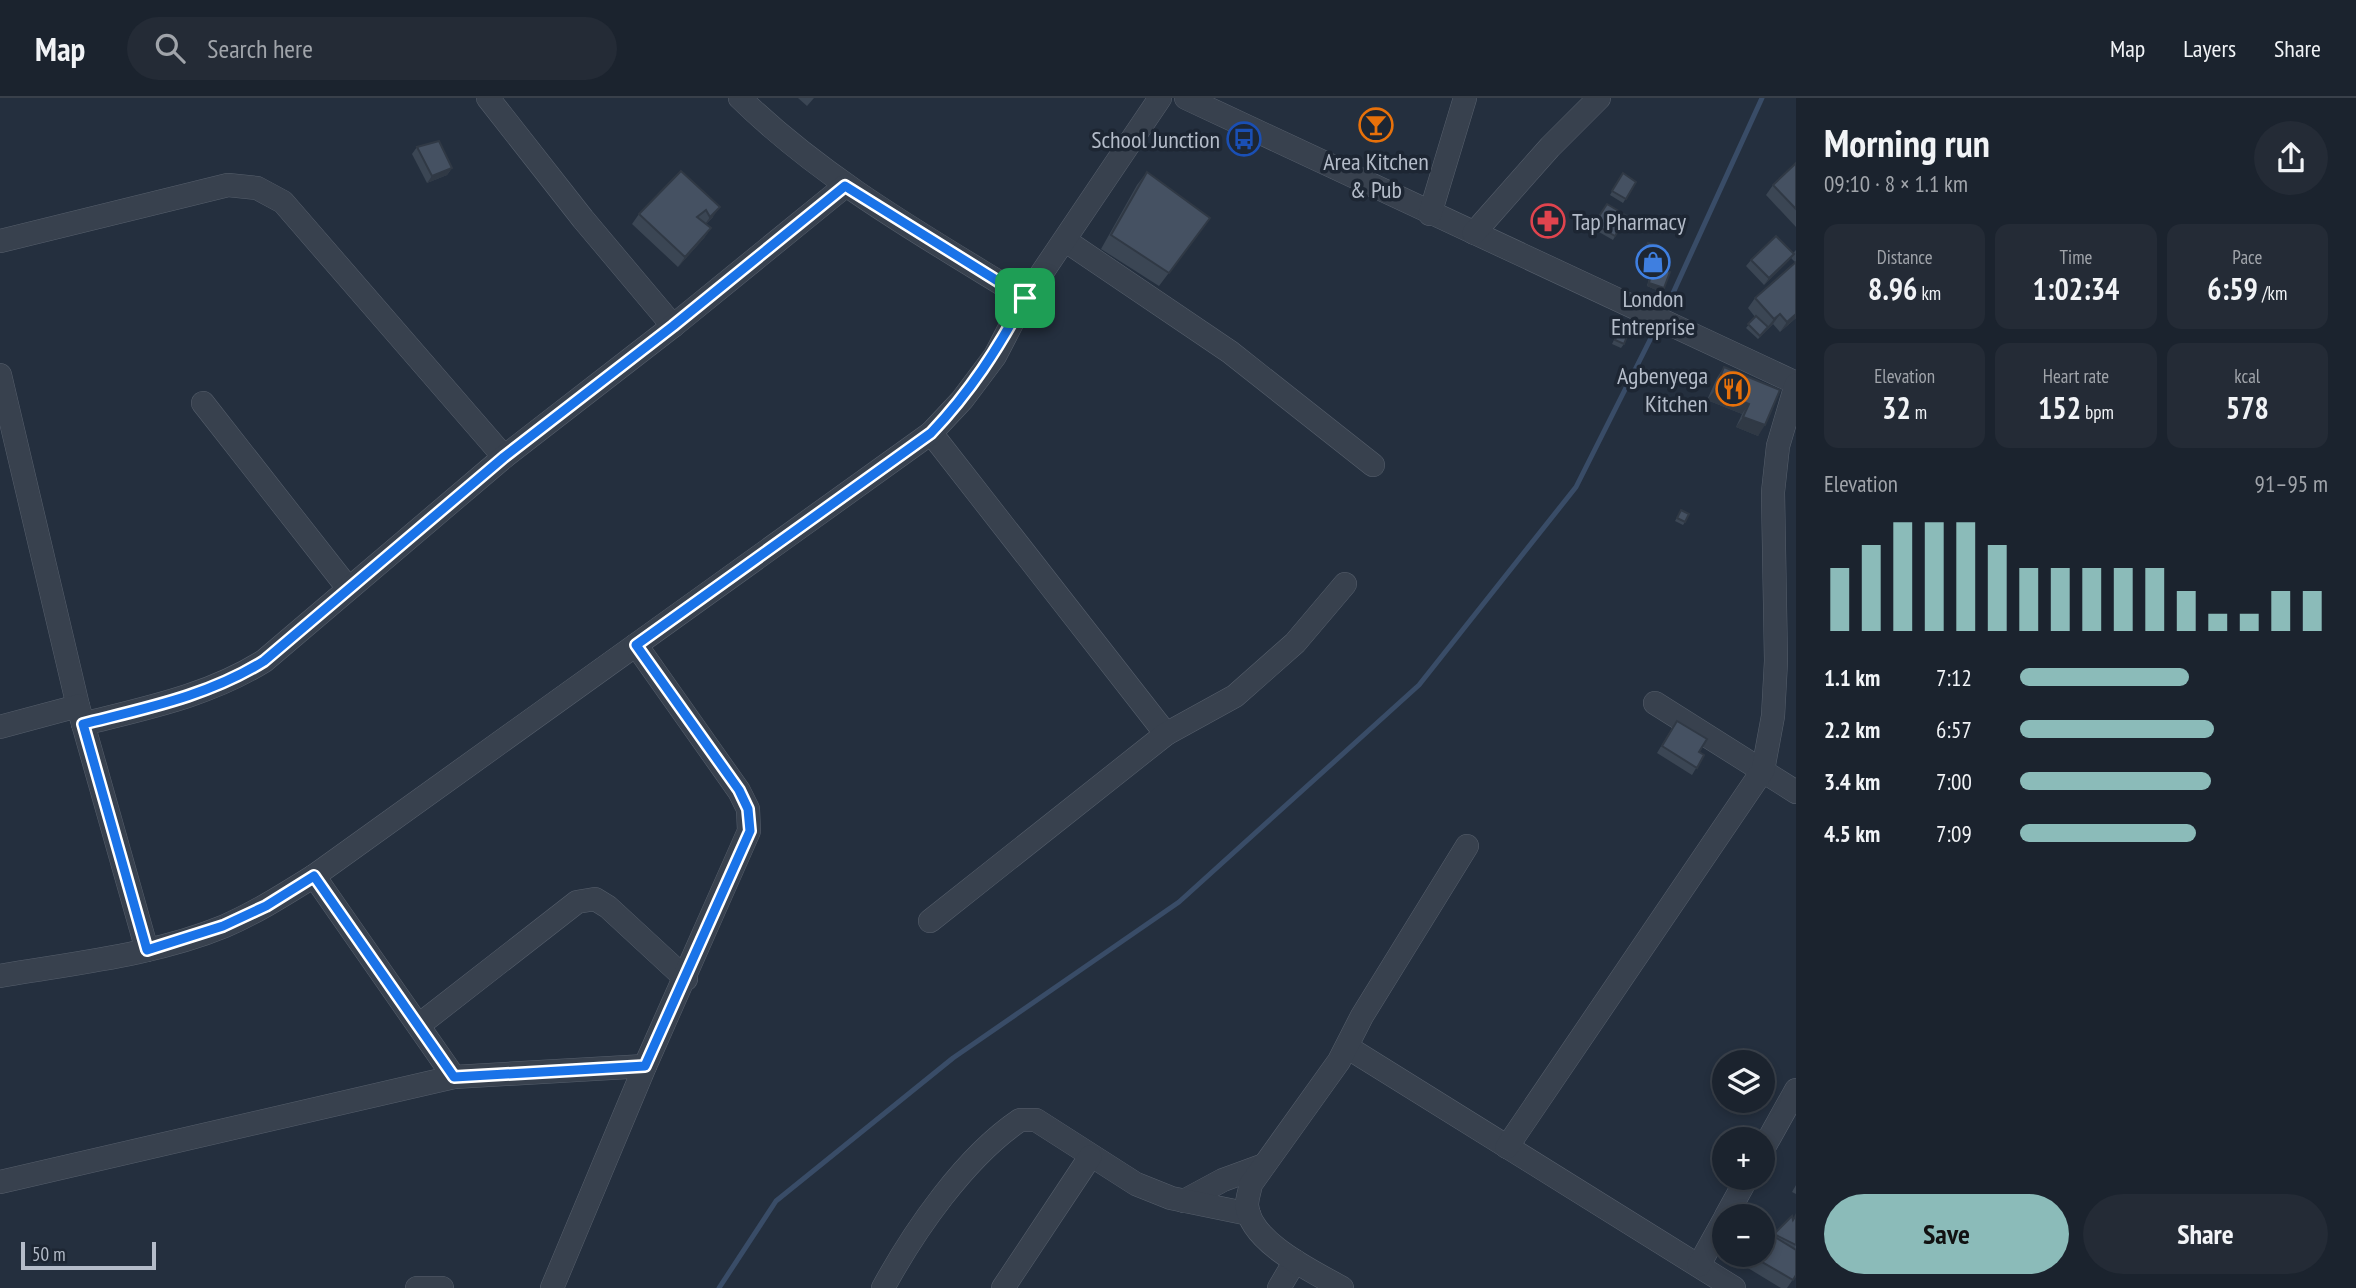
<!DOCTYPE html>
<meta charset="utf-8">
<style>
body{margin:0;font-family:"PT Sans Narrow",sans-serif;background:#242b36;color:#f1f3f6;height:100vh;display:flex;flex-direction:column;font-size:26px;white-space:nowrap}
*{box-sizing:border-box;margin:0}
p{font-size:23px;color:#a0a4aa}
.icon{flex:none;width:38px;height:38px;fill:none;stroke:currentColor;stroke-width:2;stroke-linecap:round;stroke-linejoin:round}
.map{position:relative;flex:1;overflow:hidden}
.side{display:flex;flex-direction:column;background:#1b232e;width:560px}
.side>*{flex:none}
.controls{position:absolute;left:1712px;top:952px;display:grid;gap:14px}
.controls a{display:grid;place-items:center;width:63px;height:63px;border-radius:50%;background:#1b232e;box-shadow:0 4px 10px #0003,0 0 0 2px #39404a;font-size:35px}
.scale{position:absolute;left:21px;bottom:18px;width:135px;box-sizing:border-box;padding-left:7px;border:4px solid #b4bcc9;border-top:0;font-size:19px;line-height:24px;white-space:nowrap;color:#b4bcc9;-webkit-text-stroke:5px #1d2633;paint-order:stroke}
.pin{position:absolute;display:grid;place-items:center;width:60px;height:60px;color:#fff;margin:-30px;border-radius:14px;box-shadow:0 4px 10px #0006}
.round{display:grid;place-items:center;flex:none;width:74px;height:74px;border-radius:37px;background:#242b36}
.head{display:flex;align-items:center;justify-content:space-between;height:119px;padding:0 28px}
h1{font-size:38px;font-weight:700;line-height:52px}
.metrics{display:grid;grid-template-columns:repeat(3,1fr);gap:10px;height:119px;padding:7px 28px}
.metrics div{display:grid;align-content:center;border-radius:14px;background:#242b36;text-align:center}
.metrics b{font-size:30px;font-weight:700}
.metrics small{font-size:19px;font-weight:400}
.metrics p{font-size:19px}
.chart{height:196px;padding:14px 28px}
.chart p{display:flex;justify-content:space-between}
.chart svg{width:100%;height:126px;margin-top:7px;stroke:#8bbbb9;stroke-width:6}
.primary-button{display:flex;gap:14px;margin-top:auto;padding:14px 28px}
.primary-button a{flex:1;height:80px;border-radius:42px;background:#8bbbb9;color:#111;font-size:28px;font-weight:700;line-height:80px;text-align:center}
.primary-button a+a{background:#242b36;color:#f1f3f6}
ul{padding:0 28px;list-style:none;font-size:23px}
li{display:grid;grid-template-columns:112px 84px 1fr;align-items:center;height:52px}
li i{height:18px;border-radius:9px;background:#8bbbb9}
header{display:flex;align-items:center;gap:42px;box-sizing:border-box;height:98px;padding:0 35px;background:#1b232e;border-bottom:2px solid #39404a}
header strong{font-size:33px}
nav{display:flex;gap:38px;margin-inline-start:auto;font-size:24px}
.search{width:490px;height:63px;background:#242b36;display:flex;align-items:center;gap:18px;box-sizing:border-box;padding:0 24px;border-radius:38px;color:#a0a4aa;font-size:26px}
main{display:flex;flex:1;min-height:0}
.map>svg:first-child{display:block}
</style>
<header>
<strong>Map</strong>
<div class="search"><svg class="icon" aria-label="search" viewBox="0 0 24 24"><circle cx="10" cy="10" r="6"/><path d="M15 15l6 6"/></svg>Search here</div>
<nav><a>Map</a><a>Layers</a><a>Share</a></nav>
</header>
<main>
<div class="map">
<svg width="1796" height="1190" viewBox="0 0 1796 1190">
<rect width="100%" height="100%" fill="#242f3e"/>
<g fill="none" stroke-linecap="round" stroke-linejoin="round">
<g stroke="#394c67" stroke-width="5">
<path d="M 1663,217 L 1762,0"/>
<path d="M 719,1190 L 776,1103 L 953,960 L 1179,804 L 1419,587 L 1576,389 L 1658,226"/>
</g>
<defs>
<g id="minor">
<path d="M 488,0 L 583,121 L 673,228"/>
<path d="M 740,0 C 824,82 926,139 1025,200"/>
<path d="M 1186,0 L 1796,285"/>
<path d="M 1430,116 L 1465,0"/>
<path d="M 1474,135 L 1550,49 L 1599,0"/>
<path d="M 0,143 L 228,87 L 257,90 L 283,104 L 504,359"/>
<path d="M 1066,143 L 1230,254 L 1373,367"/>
<path d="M 0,277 L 78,608 L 147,852"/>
<path d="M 203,305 L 348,490"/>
<path d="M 931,335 L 1166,636"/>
<path d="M 1655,605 L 1796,694"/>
<path d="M 83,626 C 146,610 208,598 264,563 L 504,359 L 673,228 L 845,88"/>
<path d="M 0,629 L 78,608"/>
<path d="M 314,778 L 454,979"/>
<path d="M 930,823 L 1166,636 L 1235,598 L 1295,545 L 1345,486"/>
<path d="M 0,878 C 75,865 155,857 225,828 C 257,814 285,796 314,778 L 931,335 L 962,302 L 995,258 L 1025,200 L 1160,0"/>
<path d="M 419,927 L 577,804 L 595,801 L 608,809 L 686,881"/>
<path d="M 1347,949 L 1734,1190"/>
<path d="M 1507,1049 L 1763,672 L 1773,618 L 1776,563 L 1773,394 L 1778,348 L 1796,287"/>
<path d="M 1762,1053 L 1796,992"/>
<path d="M 0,1084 L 454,979 L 645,968"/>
<path d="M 1184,1103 L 1223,1082 L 1264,1067"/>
<path d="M 1726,1118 L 1747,1080"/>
<path d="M 1699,1167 L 1724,1122"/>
<path d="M 417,1190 L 442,1190"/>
<path d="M 552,1190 L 645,968 L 749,733 L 748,711 L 739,693 L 636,547"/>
<path d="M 883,1190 C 914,1133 965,1059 1020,1022 L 1036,1022 L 1136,1086 L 1171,1100 L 1249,1116"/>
<path d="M 1003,1190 L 1090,1059"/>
<path d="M 1279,1190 L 1295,1163"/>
<path d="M 1342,1190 C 1314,1174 1249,1144 1247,1107 C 1247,1100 1250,1092 1251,1086 L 1339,963 L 1362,918 L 1467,748"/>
</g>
</defs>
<use href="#minor" stroke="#565f6c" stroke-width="24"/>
<use href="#minor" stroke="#38414e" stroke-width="23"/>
</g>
<g fill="#3b4654">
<path d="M 798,0 L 814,0 L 807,8 Z"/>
<path d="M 417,49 L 452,70 L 447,77 L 427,85 L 412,56 Z"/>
<path d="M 1796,65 L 1796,129 L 1766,97 L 1773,87 Z"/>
<path d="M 681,73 L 713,119 L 706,126 L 711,130 L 704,140 L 678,169 L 632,126 L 639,116 Z"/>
<path d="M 1147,74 L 1210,120 L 1159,188 L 1101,151 L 1137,87 Z"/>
<path d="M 1623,75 L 1636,84 L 1623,105 L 1610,97 Z"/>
<path d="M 1607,106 L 1627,118 L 1613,142 L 1592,130 Z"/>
<path d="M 1648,145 L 1655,156 L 1662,171 L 1661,194 L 1647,188 L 1653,164 L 1642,160 L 1645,148 Z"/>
<path d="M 1796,152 L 1796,220 L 1780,234 L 1773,226 L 1758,241 L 1746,230 L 1755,219 L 1748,210 L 1755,200 L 1795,164 L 1791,160 L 1764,187 L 1746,168 L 1751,162 L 1793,155 Z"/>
<path d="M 1620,229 L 1624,246 L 1621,250 L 1612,246 Z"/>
<path d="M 1724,269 L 1780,292 L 1758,338 L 1736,329 L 1742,316 L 1707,302 L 1717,280 Z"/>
<path d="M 1681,412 L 1685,424 L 1683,427 L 1675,423 Z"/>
<path d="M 1672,630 L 1699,654 L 1704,657 L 1692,677 L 1657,655 Z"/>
<path d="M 1796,1087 L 1796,1096 L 1792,1094 Z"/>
<path d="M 1796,1117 L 1796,1177 L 1787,1190 L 1781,1190 L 1733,1161 L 1735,1157 L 1762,1157 L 1774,1136 L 1793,1122 Z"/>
</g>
<g fill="#303945">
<path d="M 452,70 L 447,77 L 427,85 L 432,78 Z"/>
<path d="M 720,109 L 713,119 L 703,129 L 710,119 Z"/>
<path d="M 711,130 L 704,140 L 678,169 L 685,159 Z"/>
<path d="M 1794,156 L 1789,163 L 1764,187 L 1769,180 Z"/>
<path d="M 1644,157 L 1655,160 L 1653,164 L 1642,160 Z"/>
<path d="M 1649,185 L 1664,190 L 1661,194 L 1647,188 Z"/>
<path d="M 1780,216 L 1773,226 L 1758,241 L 1774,221 Z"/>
<path d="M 1796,216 L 1796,220 L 1780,234 L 1787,224 Z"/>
<path d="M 1715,292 L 1749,306 L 1742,316 L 1707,302 Z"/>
<path d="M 1743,319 L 1765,327 L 1758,338 L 1736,329 Z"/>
</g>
<g fill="#455162" stroke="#303945" stroke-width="2">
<path d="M 439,43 L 452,70 L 432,78 L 417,49 Z"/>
<path d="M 1796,65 L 1796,111 L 1773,87 Z"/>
<path d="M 681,73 L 720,109 L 710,119 L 706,112 L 697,119 L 711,130 L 685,159 L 639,116 Z"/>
<path d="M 1147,74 L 1210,120 L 1169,175 L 1111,137 Z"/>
<path d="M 1623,75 L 1636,84 L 1626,101 L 1612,93 Z"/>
<path d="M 1607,106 L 1627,118 L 1615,138 L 1594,126 Z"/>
<path d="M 1776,138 L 1794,156 L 1769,180 L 1751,162 Z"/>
<path d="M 1648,145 L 1658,147 L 1655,156 L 1658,152 L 1667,155 L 1662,171 L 1670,174 L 1664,190 L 1649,185 L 1655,160 L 1644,157 Z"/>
<path d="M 1796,164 L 1796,216 L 1787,224 L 1780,216 L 1774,221 L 1755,200 Z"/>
<path d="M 1756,218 L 1768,229 L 1760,238 L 1748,226 Z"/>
<path d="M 1620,229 L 1629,233 L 1624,246 L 1615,242 Z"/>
<path d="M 1724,269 L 1780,292 L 1765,327 L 1743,319 L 1749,306 L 1715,292 Z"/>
<path d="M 1681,412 L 1689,416 L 1685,424 L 1677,420 Z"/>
<path d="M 1677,623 L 1707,641 L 1699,654 L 1704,657 L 1697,670 L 1662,648 Z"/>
<path d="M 1796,1117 L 1796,1147 L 1774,1136 L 1792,1118 L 1793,1122 Z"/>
<path d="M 1762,1131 L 1796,1152 L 1796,1177 L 1793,1182 L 1750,1157 L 1762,1157 Z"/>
</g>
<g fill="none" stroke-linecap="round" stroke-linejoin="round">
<defs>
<path id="route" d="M 845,88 L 1025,200 C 998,251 970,294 931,335 L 636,547 L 739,692 L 748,711 L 750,733 L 645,968 L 454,979 L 314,778 L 266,808 L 223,828 L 147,852 L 83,626 C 146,610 208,598 264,563 L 504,359 L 673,228 Z"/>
</defs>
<use href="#route" stroke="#fff" stroke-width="14"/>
<use href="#route" stroke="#1a73e8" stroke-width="9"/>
</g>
<defs>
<symbol id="bar-ring" viewBox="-11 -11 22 22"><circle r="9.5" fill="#1d2633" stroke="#e8710a" stroke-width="1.5"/><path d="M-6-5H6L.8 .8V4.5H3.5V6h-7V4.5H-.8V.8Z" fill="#e8710a"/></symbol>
<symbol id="bus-ring" viewBox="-11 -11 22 22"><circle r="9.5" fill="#1d2633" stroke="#1a4fb4" stroke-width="1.5"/><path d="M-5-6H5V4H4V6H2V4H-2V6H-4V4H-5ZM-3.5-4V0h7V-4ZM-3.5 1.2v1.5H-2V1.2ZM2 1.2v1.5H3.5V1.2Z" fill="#1a4fb4"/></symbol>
<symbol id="pharmacy-ring" viewBox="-11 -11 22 22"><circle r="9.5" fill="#1d2633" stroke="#e0444e" stroke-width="1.5"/><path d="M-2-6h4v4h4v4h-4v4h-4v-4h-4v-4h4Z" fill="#e0444e"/></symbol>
<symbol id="shop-ring" viewBox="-11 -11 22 22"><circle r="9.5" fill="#1d2633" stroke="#3f7fe0" stroke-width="1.5"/><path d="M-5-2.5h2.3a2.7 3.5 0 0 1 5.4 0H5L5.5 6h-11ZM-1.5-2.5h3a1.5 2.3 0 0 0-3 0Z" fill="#3f7fe0"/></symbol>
<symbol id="restaurant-ring" viewBox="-11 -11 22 22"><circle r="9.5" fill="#1d2633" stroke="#e8710a" stroke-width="1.5"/><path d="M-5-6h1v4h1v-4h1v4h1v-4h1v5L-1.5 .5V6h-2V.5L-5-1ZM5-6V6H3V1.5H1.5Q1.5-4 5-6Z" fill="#e8710a"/></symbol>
</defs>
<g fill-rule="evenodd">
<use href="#bar-ring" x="1357" y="8" width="38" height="38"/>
<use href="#bus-ring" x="1225" y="22" width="38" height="38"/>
<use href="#pharmacy-ring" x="1529" y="104" width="38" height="38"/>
<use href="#shop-ring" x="1634" y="145" width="38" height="38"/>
<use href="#restaurant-ring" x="1714" y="272" width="38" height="38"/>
</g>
<g text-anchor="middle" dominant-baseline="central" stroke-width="7" stroke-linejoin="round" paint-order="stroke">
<g font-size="24" fill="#b4bcc9" stroke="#1d2633" text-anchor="end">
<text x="1220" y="41">School Junction</text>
<text x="1376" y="63" text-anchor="middle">Area Kitchen<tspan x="1376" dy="28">&amp; Pub</tspan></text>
<text x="1572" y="123" text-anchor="start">Tap Pharmacy</text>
<text x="1653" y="200" text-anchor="middle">London<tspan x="1653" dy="28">Entreprise</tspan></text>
<text x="1708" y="277">Agbenyega<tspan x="1708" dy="28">Kitchen</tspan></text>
</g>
</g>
</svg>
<div class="controls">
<a><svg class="icon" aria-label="layers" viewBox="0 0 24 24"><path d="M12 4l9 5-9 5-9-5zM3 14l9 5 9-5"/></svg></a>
<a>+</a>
<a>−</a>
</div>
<div class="scale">50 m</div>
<div class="pin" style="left:1025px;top:200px;background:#1e9e55"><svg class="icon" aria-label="arrive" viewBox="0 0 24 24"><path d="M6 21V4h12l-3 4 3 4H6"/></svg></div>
</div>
<section class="side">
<div class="head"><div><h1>Morning run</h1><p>09:10 · 8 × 1.1 km</p></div><a class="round"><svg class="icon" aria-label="share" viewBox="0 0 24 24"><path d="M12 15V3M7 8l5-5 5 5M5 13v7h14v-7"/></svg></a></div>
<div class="metrics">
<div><p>Distance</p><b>8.96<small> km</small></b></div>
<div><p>Time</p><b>1:02:34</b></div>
<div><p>Pace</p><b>6:59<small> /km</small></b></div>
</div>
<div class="metrics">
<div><p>Elevation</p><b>32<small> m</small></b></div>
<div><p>Heart rate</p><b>152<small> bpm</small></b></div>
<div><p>kcal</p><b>578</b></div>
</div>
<div class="chart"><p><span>Elevation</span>91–95 m</p>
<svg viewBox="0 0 160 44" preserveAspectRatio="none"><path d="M5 44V22M15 44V14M25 44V6M35 44V6M45 44V6M55 44V14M65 44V22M75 44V22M85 44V22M95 44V22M105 44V22M115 44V30M125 44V38M135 44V38M145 44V30M155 44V30"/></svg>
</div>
<ul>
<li><b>1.1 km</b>7:12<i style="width:55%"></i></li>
<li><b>2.2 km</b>6:57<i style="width:63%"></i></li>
<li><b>3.4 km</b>7:00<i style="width:62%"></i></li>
<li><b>4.5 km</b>7:09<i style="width:57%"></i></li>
</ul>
<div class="primary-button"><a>Save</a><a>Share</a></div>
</section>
</main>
